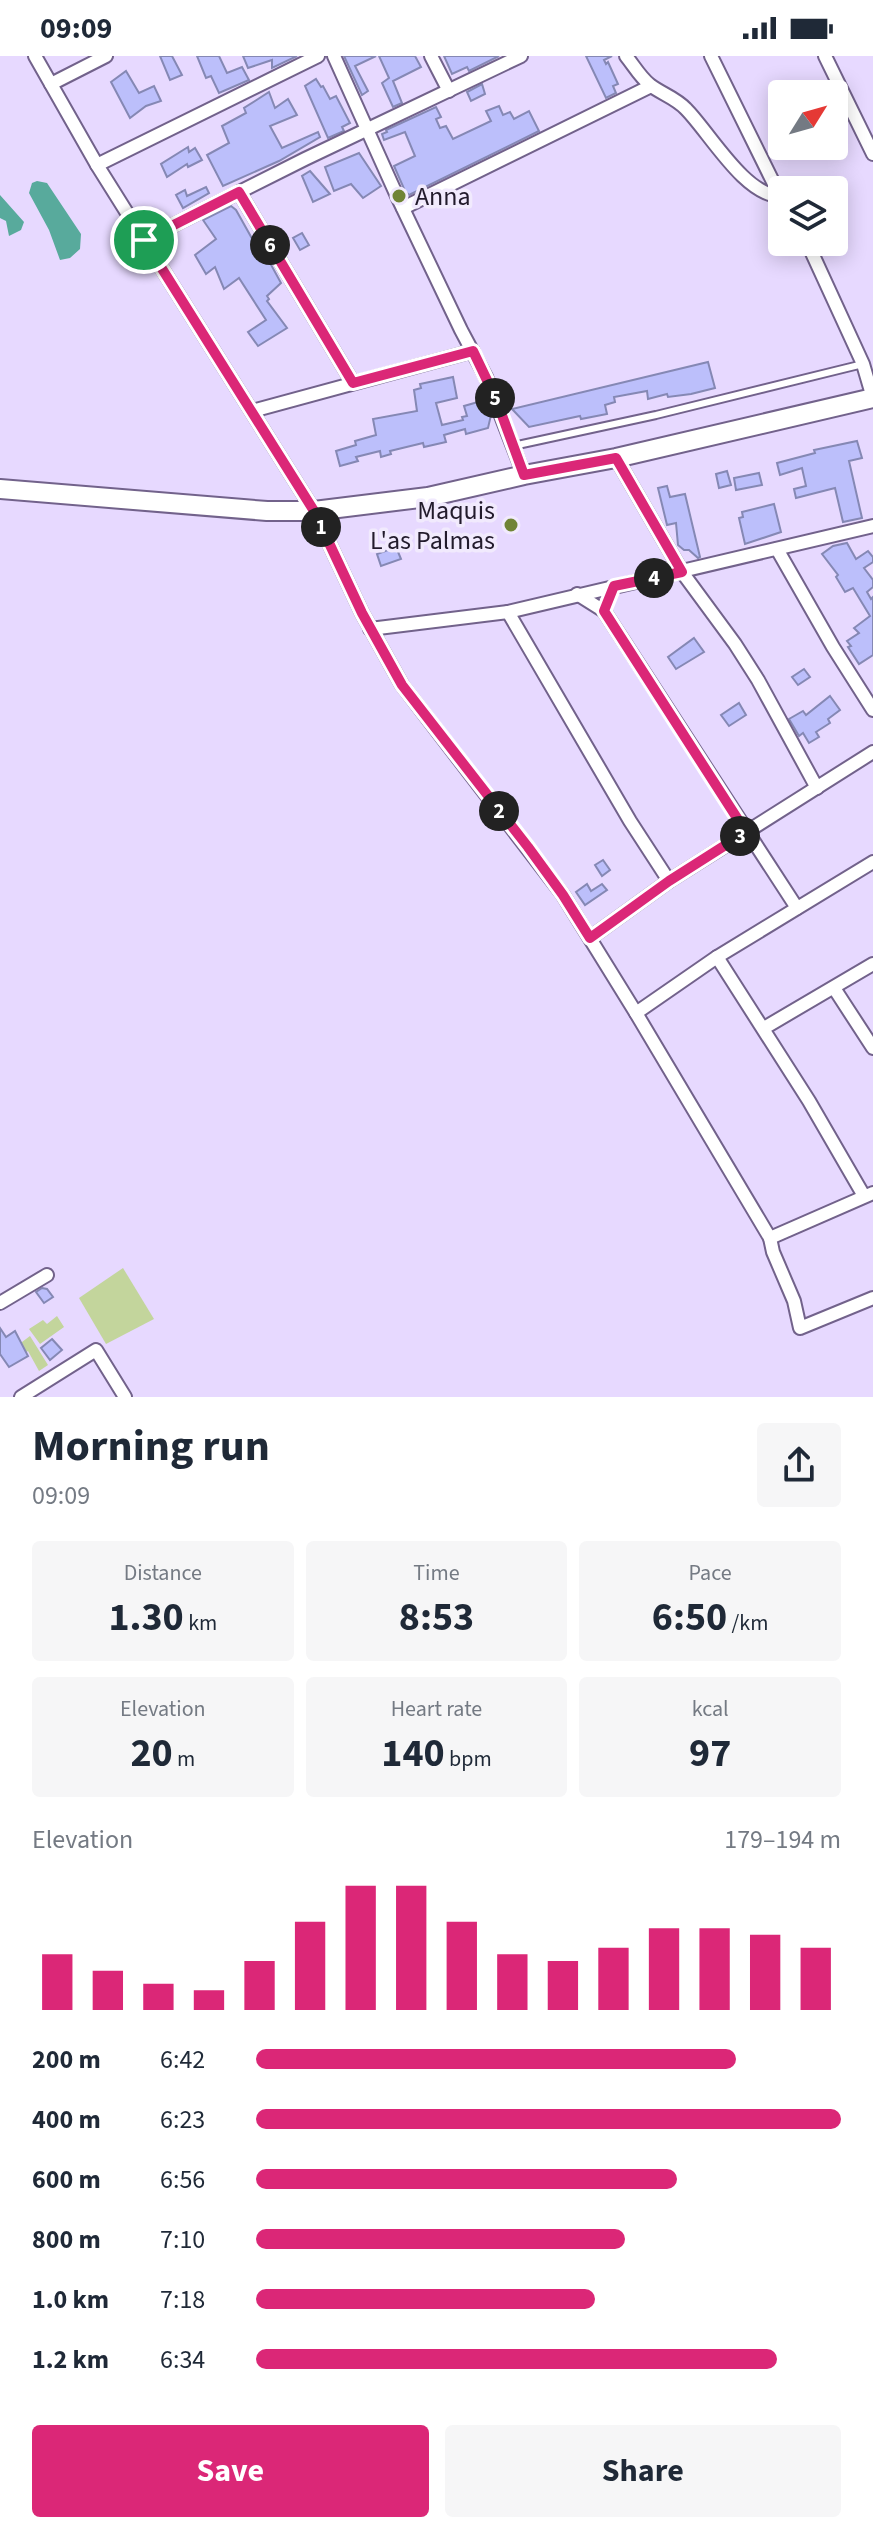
<!DOCTYPE html>
<meta charset="utf-8">
<style>
body{margin:0;font-family:"Source Sans 3",sans-serif;background:#f6f6f7;color:#1f2937;height:100vh;display:flex;flex-direction:column;font-size:30px;white-space:nowrap}
*{box-sizing:border-box;margin:0}
p{font-size:26px;color:#747a83}
.icon{flex:none;width:44px;height:44px;fill:none;stroke:currentColor;stroke-width:2;stroke-linecap:round;stroke-linejoin:round}
.map{position:relative;height:1341px;overflow:hidden}
.side{display:flex;flex-direction:column;background:#fff;flex:1}
.side>*{flex:none}
.needle{width:52px;rotate:53deg}
.controls{position:absolute;left:768px;top:24px;display:grid;gap:16px}
.controls a{display:grid;place-items:center;width:80px;height:80px;border-radius:8px;background:#fff;box-shadow:0 4px 20px #0003;font-size:40px}
.pin{position:absolute;display:grid;place-items:center;width:68px;height:68px;color:#fff;margin:-34px;border:4px solid #fff;border-radius:50%;box-shadow:0 2px 8px #0007}
.km{position:absolute;width:40px;height:40px;margin:-20px;border-radius:50%;background:#222;color:#fff;font-size:22px;line-height:40px;text-align:center}
.round{display:grid;place-items:center;flex:none;width:84px;height:84px;border-radius:8px;background:#f6f6f7}
.head{display:flex;align-items:center;justify-content:space-between;height:136px;padding:0 32px}
h1{font-size:44px;font-weight:700;line-height:60px}
.stats{display:grid;grid-template-columns:repeat(3,1fr);gap:12px;height:136px;padding:8px 32px}
.stats div{display:grid;align-content:center;border-radius:8px;background:#f6f6f7;text-align:center}
.stats b{font-size:40px;font-weight:700}
.stats small{font-size:22px;font-weight:400}
.stats p{font-size:22px}
.chart{height:224px;padding:16px 32px}
.chart p{display:flex;justify-content:space-between}
.chart svg{width:100%;height:144px;margin-top:8px;stroke:#db2777;stroke-width:6}
.cta{display:flex;gap:16px;margin-top:auto;padding:16px 32px}
.cta a{flex:1;height:92px;border-radius:8px;background:#db2777;color:#fff;font-size:32px;font-weight:700;line-height:92px;text-align:center}
.cta a+a{background:#f6f6f7;color:#1f2937}
ul{padding:0 32px;list-style:none;font-size:26px}
li{display:grid;grid-template-columns:128px 96px 1fr;align-items:center;height:60px}
li i{height:20px;border-radius:10px;background:#db2777}
.status{display:flex;justify-content:space-between;align-items:center;height:56px;padding:0 40px;background:#fff;direction:ltr}
.status svg{height:22px;fill:currentColor}
.map>svg:first-child{display:block}
</style>
<div class="status"><b>09:09</b><svg viewBox="0 0 49 12"><path d="M0 12V9h3v3zM5 12V6h3v6zM10 12V3h3v9zM15 12V0h3v12zM26 1h20v11H26zM47 4h2v5h-2z"/></svg></div>
<div class="map">
<svg width="873" height="1341" viewBox="0 0 873 1341">
<rect width="100%" height="100%" fill="#e7d9ff"/>
<g fill="#c3d59c">
<path d="M 123,1212 L 154,1263 L 106,1288 L 79,1242 Z"/>
<path d="M 57,1260 L 64,1271 L 40,1288 L 29,1273 L 43,1264 L 47,1268 Z"/>
<path d="M 30,1280 L 48,1309 L 39,1315 L 28,1295 L 21,1300 L 18,1289 Z"/>
</g>
<g fill="#58aa9c">
<path d="M 37,125 L 47,127 L 81,178 L 80,193 L 70,202 L 60,204 L 49,174 L 29,137 L 32,127 Z"/>
<path d="M 0,139 L 24,166 L 21,174 L 9,180 L 6,165 L 0,162 Z"/>
</g>
<g fill="#bcbffb" stroke="#8588b4" stroke-width="2">
<path d="M 160,0 L 172,0 L 182,19 L 170,24 Z"/>
<path d="M 197,0 L 219,0 L 227,17 L 242,11 L 249,24 L 219,37 L 211,20 L 206,22 Z"/>
<path d="M 243,0 L 297,0 L 272,12 L 272,4 L 248,12 Z"/>
<path d="M 344,0 L 376,0 L 355,10 L 368,35 L 362,39 Z"/>
<path d="M 379,0 L 415,0 L 421,11 L 393,25 L 402,47 L 393,51 L 382,27 L 389,22 Z"/>
<path d="M 444,0 L 499,0 L 469,15 L 467,11 L 452,18 Z"/>
<path d="M 586,0 L 612,0 L 604,4 L 606,8 L 608,6 L 618,28 L 613,30 L 616,37 L 606,42 Z"/>
<path d="M 126,15 L 139,37 L 154,30 L 161,45 L 146,50 L 130,62 L 111,26 Z"/>
<path d="M 316,23 L 321,31 L 323,30 L 330,43 L 336,40 L 350,67 L 342,71 L 344,75 L 328,82 L 305,30 Z"/>
<path d="M 482,28 L 485,38 L 471,45 L 467,36 Z"/>
<path d="M 269,36 L 275,52 L 288,43 L 297,59 L 270,70 L 282,92 L 318,76 L 320,81 L 279,105 L 223,130 L 207,99 L 229,87 L 222,70 L 246,57 L 244,52 Z"/>
<path d="M 499,50 L 503,59 L 510,56 L 514,63 L 529,55 L 539,75 L 409,139 L 405,135 L 394,110 L 415,100 L 405,76 L 384,84 L 382,78 L 387,76 L 386,74 L 436,51 L 441,61 L 436,63 L 440,72 L 446,70 L 453,83 L 491,65 L 486,55 Z"/>
<path d="M 188,91 L 189,96 L 195,92 L 202,104 L 188,111 L 187,108 L 167,121 L 161,108 Z"/>
<path d="M 359,97 L 381,130 L 363,142 L 351,128 L 334,135 L 325,111 Z"/>
<path d="M 310,115 L 330,138 L 313,146 L 302,120 Z"/>
<path d="M 206,131 L 209,137 L 183,152 L 176,139 L 185,134 L 187,140 Z"/>
<path d="M 231,150 L 236,154 L 259,195 L 263,194 L 281,227 L 267,240 L 269,243 L 267,245 L 287,272 L 258,290 L 248,276 L 266,264 L 239,222 L 224,233 L 215,211 L 206,218 L 195,199 L 216,183 L 203,164 Z"/>
<path d="M 302,177 L 309,189 L 300,194 L 293,182 Z"/>
<path d="M 708,306 L 715,332 L 691,338 L 668,341 L 667,338 L 648,343 L 647,335 L 614,341 L 615,346 L 605,349 L 607,358 L 581,363 L 580,360 L 529,371 L 512,353 Z"/>
<path d="M 453,321 L 457,342 L 436,347 L 442,369 L 463,364 L 462,361 L 467,360 L 464,350 L 485,344 L 491,359 L 488,372 L 466,378 L 465,373 L 444,379 L 446,386 L 424,391 L 423,387 L 390,395 L 391,398 L 381,401 L 380,395 L 356,401 L 358,405 L 340,410 L 336,395 L 356,389 L 355,385 L 376,379 L 373,363 L 417,355 L 414,334 L 421,332 L 420,328 Z"/>
<path d="M 857,385 L 862,402 L 849,405 L 862,462 L 843,466 L 835,432 L 796,442 L 794,433 L 806,430 L 802,412 L 780,419 L 777,407 L 815,397 L 814,394 Z"/>
<path d="M 727,415 L 731,429 L 719,432 L 716,418 Z"/>
<path d="M 759,417 L 762,429 L 736,434 L 734,422 Z"/>
<path d="M 667,430 L 670,441 L 685,438 L 700,501 L 698,502 L 689,494 L 684,494 L 678,489 L 676,467 L 667,469 L 658,432 Z"/>
<path d="M 774,448 L 781,476 L 745,488 L 739,462 L 743,461 L 742,456 Z"/>
<path d="M 847,487 L 856,503 L 868,495 L 873,501 L 873,506 L 864,512 L 873,524 L 873,531 L 867,536 L 871,543 L 873,541 L 873,599 L 859,608 L 848,591 L 851,590 L 847,585 L 859,577 L 854,572 L 870,560 L 853,532 L 845,536 L 836,521 L 838,519 L 822,498 L 833,490 Z"/>
<path d="M 396,491 L 401,503 L 381,510 L 377,498 Z"/>
<path d="M 694,582 L 704,596 L 676,613 L 668,601 Z"/>
<path d="M 804,613 L 810,621 L 798,629 L 792,621 Z"/>
<path d="M 830,640 L 840,654 L 828,663 L 830,667 L 816,676 L 819,681 L 809,687 L 803,677 L 799,680 L 789,663 L 803,655 L 806,659 Z"/>
<path d="M 739,647 L 746,659 L 729,670 L 721,659 Z"/>
<path d="M 603,804 L 610,814 L 602,820 L 595,809 Z"/>
<path d="M 587,828 L 591,835 L 602,828 L 607,834 L 585,849 L 576,836 Z"/>
<path d="M 42,1232 L 47,1233 L 53,1241 L 44,1247 L 36,1236 Z"/>
<path d="M 0,1272 L 6,1281 L 15,1275 L 28,1300 L 9,1311 L 0,1298 Z"/>
<path d="M 52,1283 L 62,1294 L 50,1304 L 41,1292 Z"/>
</g>
<g fill="none" stroke-linecap="round" stroke-linejoin="round">
<defs>
<path id="lane" d="M 513,390 L 656,359 L 863,308"/>
<g id="street">
<path d="M 35,0 L 97,109 L 314,455 L 362,557 L 402,629 L 563,839 L 636,957 L 770,1182 L 773,1196 L 794,1245 L 800,1272 L 873,1242"/>
<path d="M 334,0 L 397,140 L 461,274 L 486,321 L 524,419"/>
<path d="M 431,0 L 449,35"/>
<path d="M 626,0 C 634,10 640,21 650,29 C 662,38 676,42 686,53 C 709,76 745,140 780,140 L 782,143"/>
<path d="M 711,0 L 780,140"/>
<path d="M 825,0 L 873,98"/>
<path d="M 51,28 L 106,0"/>
<path d="M 97,109 L 318,0"/>
<path d="M 239,136 L 353,327"/>
<path d="M 403,152 L 651,30"/>
<path d="M 144,184 L 305,103 L 521,0"/>
<path d="M 807,186 L 863,308 L 873,342"/>
<path d="M 252,355 L 473,295"/>
<path d="M 616,402 L 682,516 L 735,588 L 758,624 L 817,732"/>
<path d="M 777,493 L 833,591 L 873,654"/>
<path d="M 577,538 L 604,555 L 797,852"/>
<path d="M 508,556 L 630,765 L 669,825"/>
<path d="M 370,573 L 508,556 L 873,470"/>
<path d="M 590,882 L 669,825 L 873,696"/>
<path d="M 717,901 L 809,1045 L 864,1140"/>
<path d="M 834,932 L 873,992"/>
<path d="M 636,957 L 717,901 L 873,806"/>
<path d="M 764,972 L 873,908"/>
<path d="M 770,1182 L 873,1137"/>
<path d="M 0,1247 L 47,1219"/>
<path d="M 21,1341 L 96,1294 L 125,1341"/>
</g>
<path id="secondary" d="M 0,433 L 267,455 L 314,455 L 428,441 L 524,419 L 616,402 L 873,342"/>
</defs>
<use href="#lane" stroke="#72628b" stroke-width="10"/>
<use href="#street" stroke="#72628b" stroke-width="16"/>
<use href="#secondary" stroke="#72628b" stroke-width="22"/>
<use href="#lane" stroke="#fff" stroke-width="6"/>
<use href="#street" stroke="#fff" stroke-width="12"/>
<use href="#secondary" stroke="#fff" stroke-width="18"/>
</g>
<g fill="none" stroke-linecap="round" stroke-linejoin="round">
<defs>
<path id="route" d="M 239,136 L 353,327 L 473,295 L 496,343 L 524,419 L 616,402 L 682,516 L 614,530 L 604,555 L 746,776 L 669,825 L 590,882 L 563,839 L 528,791 L 402,629 L 362,557 L 314,455 L 144,184 Z"/>
</defs>
<use href="#route" stroke="#fff" stroke-width="16"/>
<use href="#route" stroke="#db2777" stroke-width="10"/>
</g>
<g fill="#708435" stroke="#f1eafd" stroke-width="3">
<circle cx="399" cy="140" r="8"/>
<circle cx="511" cy="469" r="8"/>
</g>
<g text-anchor="middle" dominant-baseline="central" stroke-width="7" stroke-linejoin="round" paint-order="stroke">
<g font-size="26" fill="#221b2c" stroke="#f1eafd" text-anchor="start">
<text x="415" y="140">Anna</text>
<text x="495" y="454" text-anchor="end">Maquis<tspan x="495" dy="30">L'as Palmas</tspan></text>
</g>
</g>
</svg>
<div class="controls">
<a><svg class="needle" viewBox="-14 -14 28 28"><path d="M0-13l5 13h-10z" fill="#e53935"/><path d="M0 13l5-13h-10z" fill="#747a83"/></svg></a>
<a><svg class="icon" aria-label="layers" viewBox="0 0 24 24"><path d="M12 4l9 5-9 5-9-5zM3 14l9 5 9-5"/></svg></a>
</div>
<div class="pin" style="left:144px;top:184px;background:#1e9e55"><svg class="icon" aria-label="arrive" viewBox="0 0 24 24"><path d="M6 21V4h12l-3 4 3 4H6"/></svg></div>
<b class="km" style="left:321px;top:471px">1</b>
<b class="km" style="left:499px;top:755px">2</b>
<b class="km" style="left:740px;top:780px">3</b>
<b class="km" style="left:654px;top:522px">4</b>
<b class="km" style="left:495px;top:342px">5</b>
<b class="km" style="left:270px;top:189px">6</b>
</div>
<section class="side">
<div class="head"><div><h1>Morning run</h1><p>09:09</p></div><a class="round"><svg class="icon" aria-label="share" viewBox="0 0 24 24"><path d="M12 15V3M7 8l5-5 5 5M5 13v7h14v-7"/></svg></a></div>
<div class="stats">
<div><p>Distance</p><b>1.30<small> km</small></b></div>
<div><p>Time</p><b>8:53</b></div>
<div><p>Pace</p><b>6:50<small> /km</small></b></div>
</div>
<div class="stats">
<div><p>Elevation</p><b>20<small> m</small></b></div>
<div><p>Heart rate</p><b>140<small> bpm</small></b></div>
<div><p>kcal</p><b>97</b></div>
</div>
<div class="chart"><p><span>Elevation</span>179–194 m</p>
<svg viewBox="0 0 160 44" preserveAspectRatio="none"><path d="M5 44V27M15 44V32M25 44V36M35 44V38M45 44V29M55 44V17M65 44V6M75 44V6M85 44V17M95 44V27M105 44V29M115 44V25M125 44V19M135 44V19M145 44V21M155 44V25"/></svg>
</div>
<ul>
<li><b>200 m</b>6:42<i style="width:82%"></i></li>
<li><b>400 m</b>6:23<i style="width:100%"></i></li>
<li><b>600 m</b>6:56<i style="width:72%"></i></li>
<li><b>800 m</b>7:10<i style="width:63%"></i></li>
<li><b>1.0 km</b>7:18<i style="width:58%"></i></li>
<li><b>1.2 km</b>6:34<i style="width:89%"></i></li>
</ul>
<div class="cta"><a>Save</a><a>Share</a></div>
</section>
